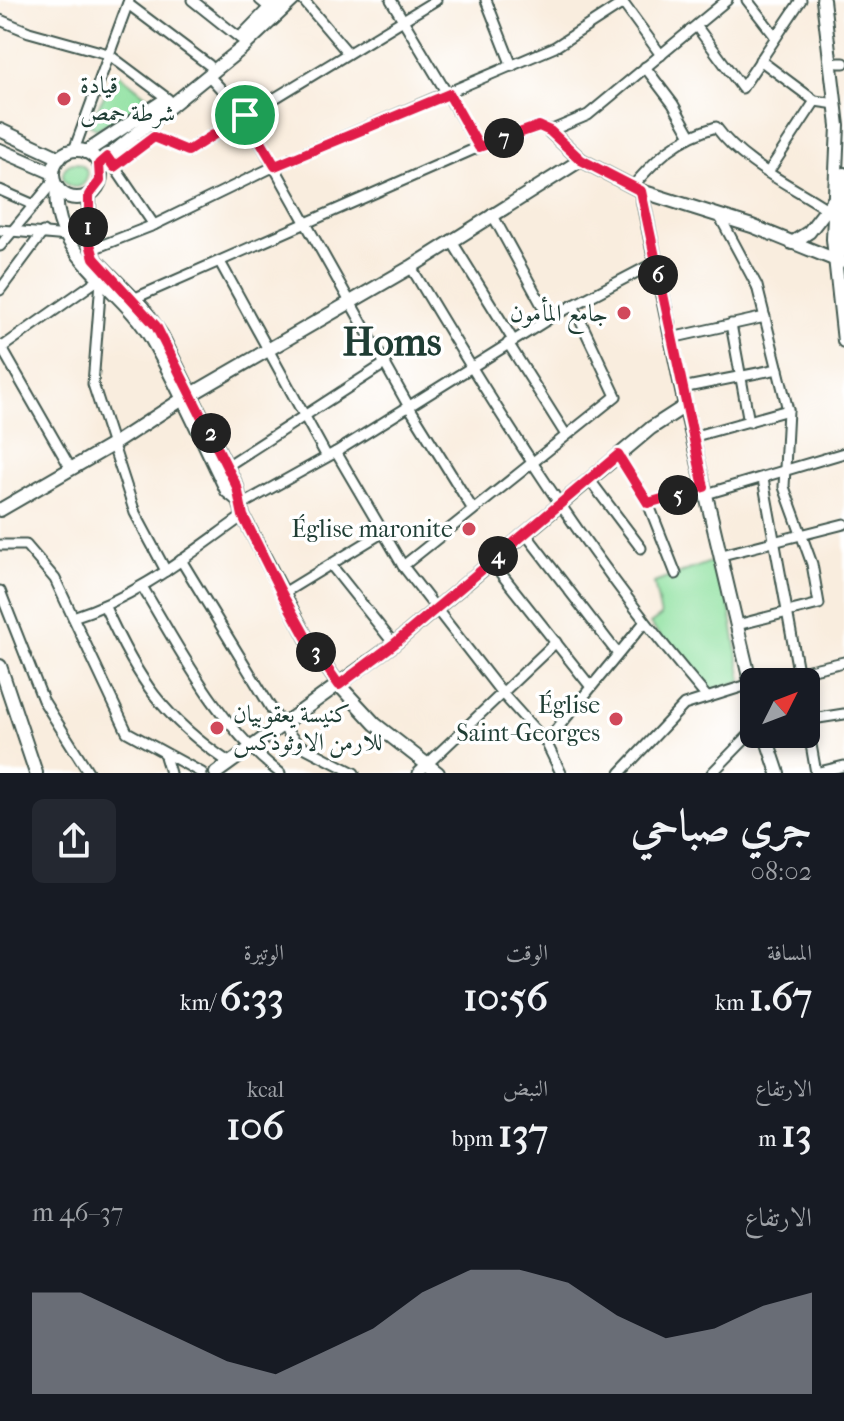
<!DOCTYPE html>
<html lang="ar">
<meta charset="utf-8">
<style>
body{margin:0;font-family:"IM FELL French Canon",Amiri,serif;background:#242831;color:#f1f3f6;direction:rtl;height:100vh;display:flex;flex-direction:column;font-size:30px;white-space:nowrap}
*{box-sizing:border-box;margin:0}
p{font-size:26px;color:#9ea1a6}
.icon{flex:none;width:44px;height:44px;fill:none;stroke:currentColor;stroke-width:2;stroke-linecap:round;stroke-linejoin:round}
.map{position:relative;height:773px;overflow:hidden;direction:ltr}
.drawer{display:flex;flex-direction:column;background:#171b24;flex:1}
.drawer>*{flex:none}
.needle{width:52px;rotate:48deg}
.fabs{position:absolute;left:740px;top:668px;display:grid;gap:16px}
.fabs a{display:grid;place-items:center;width:80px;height:80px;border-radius:12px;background:#171b24;box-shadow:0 4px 12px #0003;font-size:40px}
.pin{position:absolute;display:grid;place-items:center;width:68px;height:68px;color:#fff;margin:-34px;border:4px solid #fff;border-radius:50%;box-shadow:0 2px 8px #0007}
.km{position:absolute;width:40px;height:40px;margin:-20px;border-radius:50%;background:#222;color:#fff;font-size:22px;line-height:40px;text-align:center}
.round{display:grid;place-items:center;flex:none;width:84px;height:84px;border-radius:12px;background:#242831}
.summary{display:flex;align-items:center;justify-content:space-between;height:136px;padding:0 32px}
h1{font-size:44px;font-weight:700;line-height:60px}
.metrics{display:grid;grid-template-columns:repeat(3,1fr);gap:12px;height:136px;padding:8px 32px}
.metrics div{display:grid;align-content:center}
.metrics b{font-size:40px;font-weight:700}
.metrics small{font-size:22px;font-weight:400}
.metrics p{font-size:22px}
.chart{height:224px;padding:16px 32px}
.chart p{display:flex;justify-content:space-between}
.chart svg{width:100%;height:144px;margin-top:8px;fill:#8c9099;opacity:.7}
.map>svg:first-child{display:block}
</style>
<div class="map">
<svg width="844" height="773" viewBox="0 0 844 773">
<rect width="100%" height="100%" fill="#fff"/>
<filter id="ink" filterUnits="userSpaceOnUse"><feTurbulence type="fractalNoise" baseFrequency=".0125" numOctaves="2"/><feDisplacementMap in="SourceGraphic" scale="16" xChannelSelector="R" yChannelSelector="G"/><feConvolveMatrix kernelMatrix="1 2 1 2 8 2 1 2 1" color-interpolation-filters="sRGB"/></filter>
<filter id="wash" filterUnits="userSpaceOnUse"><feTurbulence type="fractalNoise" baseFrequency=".006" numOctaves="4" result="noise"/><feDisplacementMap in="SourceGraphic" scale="32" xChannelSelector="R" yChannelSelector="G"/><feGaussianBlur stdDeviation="1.8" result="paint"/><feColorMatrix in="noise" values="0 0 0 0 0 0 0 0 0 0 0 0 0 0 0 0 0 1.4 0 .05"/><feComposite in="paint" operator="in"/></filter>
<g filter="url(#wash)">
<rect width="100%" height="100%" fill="#f9edde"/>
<g fill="#8fe1a0" stroke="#578f6a" stroke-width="2">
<path d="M 117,72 L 153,101 L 96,129 L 89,124 Z"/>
<circle cx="75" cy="175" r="12"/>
<path d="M 721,558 L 742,681 L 708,692 L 650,624 L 661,616 L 654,583 Z"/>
</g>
</g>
<g filter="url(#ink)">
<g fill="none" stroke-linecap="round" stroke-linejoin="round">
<defs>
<g id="street">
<path d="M 192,0 L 241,39"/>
<path d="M 260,0 L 270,8"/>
<path d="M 303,0 L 348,53"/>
<path d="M 391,0 L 479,147"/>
<path d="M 486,0 L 512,66"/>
<path d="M 747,0 L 775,36"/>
<path d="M 128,4 L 209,65"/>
<path d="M 0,20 L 29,32 L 108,54 L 168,99"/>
<path d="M 697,27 L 742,88 L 801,0"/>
<path d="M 760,60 L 815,101 L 836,104"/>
<path d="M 839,63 L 844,63"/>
<path d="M 645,67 L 673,104 L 690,134"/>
<path d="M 209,76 L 245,115 L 408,405 L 472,508"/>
<path d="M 74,150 L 129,0"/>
<path d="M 111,162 L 154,225"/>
<path d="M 114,167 L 154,137 L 188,151 L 436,0"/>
<path d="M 769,171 L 815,101"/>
<path d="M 632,187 C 658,157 677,138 716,127 C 743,164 789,184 827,209"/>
<path d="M 0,190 L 32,204"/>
<path d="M 492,214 L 549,318"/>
<path d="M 720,217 L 757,286 L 788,410 L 784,487 L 812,564 L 819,604 L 737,625"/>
<path d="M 0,230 L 68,236"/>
<path d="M 451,240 L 513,340"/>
<path d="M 0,246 L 54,181"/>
<path d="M 90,250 L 154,225 L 275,166 L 555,47 L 623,3 L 661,55"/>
<path d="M 220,262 L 326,455"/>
<path d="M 411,267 C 500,417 592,563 706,696"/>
<path d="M 101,281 L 93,384 L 135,513 L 166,571"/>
<path d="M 0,290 L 43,232"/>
<path d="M 133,299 L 479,147 L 539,126 L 550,131 L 588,115 L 727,0"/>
<path d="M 731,324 L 749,422"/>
<path d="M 671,338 L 765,317"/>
<path d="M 508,343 L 566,435"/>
<path d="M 0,345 L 71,469"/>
<path d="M 1,348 L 99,279"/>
<path d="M 682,388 L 778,369"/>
<path d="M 692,437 L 788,410"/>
<path d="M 336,452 L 403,566 L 501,692 L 546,742 L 561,773"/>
<path d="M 618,455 L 648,503 L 676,574"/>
<path d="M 227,466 L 386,363"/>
<path d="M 589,479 L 641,548"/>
<path d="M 763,479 L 800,682"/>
<path d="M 706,494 L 844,453"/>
<path d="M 648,503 L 704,487"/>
<path d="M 239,506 L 336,452 L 555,315 L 656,262"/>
<path d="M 525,533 L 618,654"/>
<path d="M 0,545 L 26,545 L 55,579 L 127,732 L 202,773"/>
<path d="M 722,555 L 844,524"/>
<path d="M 181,560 L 282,726 L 298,744 L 354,773"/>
<path d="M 491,561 L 591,687"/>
<path d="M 331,565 L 394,644"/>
<path d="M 403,566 L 616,396 L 573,305"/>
<path d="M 143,588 C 182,653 219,727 280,773"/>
<path d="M 0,591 L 43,700 L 89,773"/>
<path d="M 282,594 L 382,533"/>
<path d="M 105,607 C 138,680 163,718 230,763"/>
<path d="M 73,617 C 138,597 188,555 243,516"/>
<path d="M 756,682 L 844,662"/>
<path d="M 806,716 L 816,773"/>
<path d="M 806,720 L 844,714"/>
<path d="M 546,742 L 644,623"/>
<path d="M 164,753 L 170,773"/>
<path d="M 418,773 L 556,642"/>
<path d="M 620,773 L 684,705 L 754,683"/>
<path d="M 712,773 L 754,730"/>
<path d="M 815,773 L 844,766"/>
</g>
<g id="secondary">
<path d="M 823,0 L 838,126 L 833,239 L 844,341"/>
<path d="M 244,35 L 278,0"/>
<path d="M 0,130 L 60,158"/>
<path d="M 550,131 L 581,160 L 641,191 L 752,226 L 841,262"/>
<path d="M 0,150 L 53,173"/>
<circle cx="77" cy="174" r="24"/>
<path d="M 86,152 L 165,100"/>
<path d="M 99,164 L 241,49 L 293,0"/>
<path d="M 57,187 C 49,254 123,288 151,338 C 179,387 202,440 227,491 L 237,499"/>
<path d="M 641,191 L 685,406 L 754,698"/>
<path d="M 89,195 L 89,240 L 94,258 L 143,308 L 162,336 L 237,487 L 243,516 L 307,639 L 339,685 L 375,724 L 438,773"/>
<path d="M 792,243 L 809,232 L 833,201"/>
<path d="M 838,258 L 844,242 L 844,174"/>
<path d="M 192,394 L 411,267 L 581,160"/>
<path d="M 0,510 L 112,445 L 181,400"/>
<path d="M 0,666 L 36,773"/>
<path d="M 765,734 L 778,773"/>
<path d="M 216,773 L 394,644 L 651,428 L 685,406"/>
</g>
</defs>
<use href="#street" stroke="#40574e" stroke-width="13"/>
<use href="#secondary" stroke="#40574e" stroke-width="16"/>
<use href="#street" stroke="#fff" stroke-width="9"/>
<use href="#secondary" stroke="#fff" stroke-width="12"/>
</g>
</g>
<g fill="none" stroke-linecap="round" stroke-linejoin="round" filter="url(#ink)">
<defs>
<path id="route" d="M 449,94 L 479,147 L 539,126 L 550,131 L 581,160 L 641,191 L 704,487 L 648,503 L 618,455 L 394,644 L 339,685 L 307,639 L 282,594 L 243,516 L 237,487 L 156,326 L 94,258 L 89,240 L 89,195 L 100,181 L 99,164 L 107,157 L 114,167 L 154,137 L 188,151 L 245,115 L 275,166 Z"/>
</defs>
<use href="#route" stroke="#fff" stroke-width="16"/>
<use href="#route" stroke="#e11d48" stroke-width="10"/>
</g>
<g fill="#d1495b" stroke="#fff" stroke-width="3">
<circle cx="64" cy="99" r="8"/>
<circle cx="624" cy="313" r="8"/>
<circle cx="469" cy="529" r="8"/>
<circle cx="616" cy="719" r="8"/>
<circle cx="217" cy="728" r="8"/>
</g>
<g text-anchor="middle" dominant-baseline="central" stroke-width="7" stroke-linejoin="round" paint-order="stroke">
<g font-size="24" fill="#1f3d34" stroke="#fff" text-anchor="end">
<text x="80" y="85" text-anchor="start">قيادة<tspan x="80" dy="28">شرطة حمص</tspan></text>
<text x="608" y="313">جامع المأمون</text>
<text x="453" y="529">Église maronite</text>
<text x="600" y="705">Église<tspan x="600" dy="28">Saint-Georges</tspan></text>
<text x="233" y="714" text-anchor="start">كنيسة يعقوبيان<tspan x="233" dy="28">للارمن الاوثوذكس</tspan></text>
</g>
<g font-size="40" font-weight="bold" fill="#1f3d34" stroke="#fff">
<text x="392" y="342">Homs</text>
</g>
</g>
</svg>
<div class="fabs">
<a><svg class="needle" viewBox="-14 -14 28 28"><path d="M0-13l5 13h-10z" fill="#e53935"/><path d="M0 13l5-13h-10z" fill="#9ea1a6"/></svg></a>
</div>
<div class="pin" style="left:245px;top:115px;background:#1e9e55"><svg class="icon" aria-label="arrive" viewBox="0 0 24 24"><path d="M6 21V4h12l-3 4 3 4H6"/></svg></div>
<b class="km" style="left:88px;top:227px">1</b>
<b class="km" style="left:211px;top:433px">2</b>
<b class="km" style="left:316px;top:652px">3</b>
<b class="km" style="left:498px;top:556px">4</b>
<b class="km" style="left:678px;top:495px">5</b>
<b class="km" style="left:658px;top:275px">6</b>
<b class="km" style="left:504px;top:138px">7</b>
</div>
<section class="drawer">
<div class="summary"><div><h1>جري صباحي</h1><p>08:02</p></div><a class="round"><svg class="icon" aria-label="share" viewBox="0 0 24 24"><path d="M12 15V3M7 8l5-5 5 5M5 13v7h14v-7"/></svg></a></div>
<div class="metrics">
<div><p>المسافة</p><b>1.67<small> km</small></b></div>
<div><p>الوقت</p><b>10:56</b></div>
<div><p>الوتيرة</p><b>6:33<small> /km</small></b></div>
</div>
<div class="metrics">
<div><p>الارتفاع</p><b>13<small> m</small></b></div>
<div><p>النبض</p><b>137<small> bpm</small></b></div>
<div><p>kcal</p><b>106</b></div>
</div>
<div class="chart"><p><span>الارتفاع</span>37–46 m</p>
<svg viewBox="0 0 160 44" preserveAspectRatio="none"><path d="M0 44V13L10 13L20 20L30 27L40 34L50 38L60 31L70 24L80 13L90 6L100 6L110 10L120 20L130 27L140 24L150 17L160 13V44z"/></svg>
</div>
</section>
